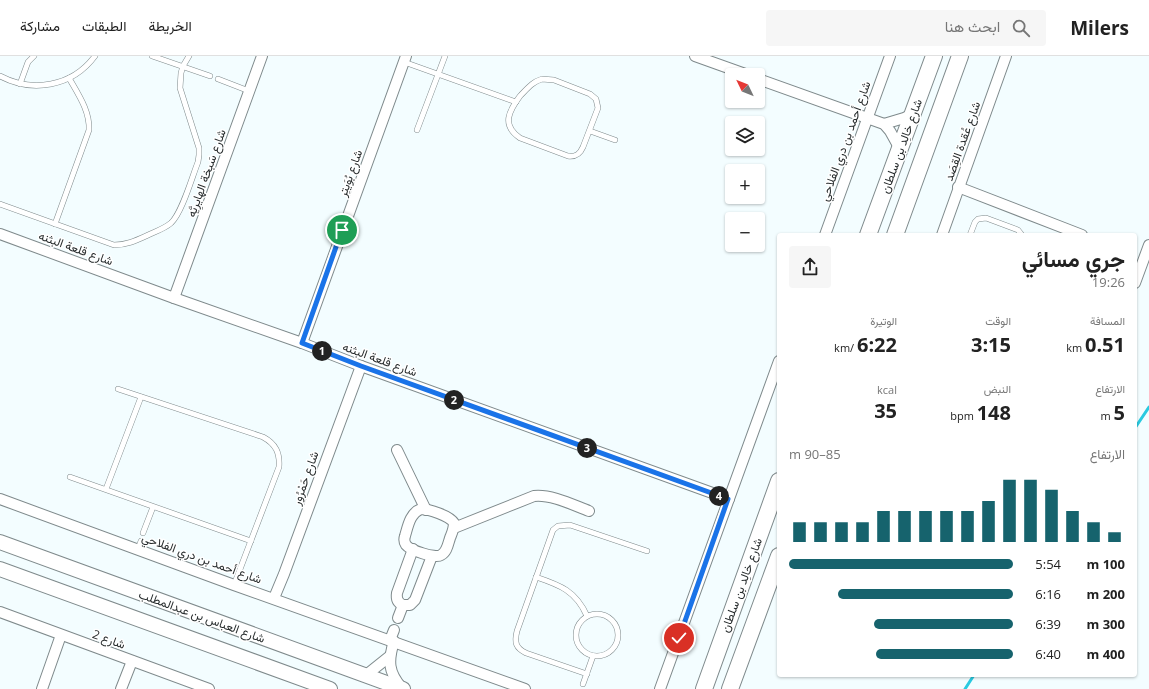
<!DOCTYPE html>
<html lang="ar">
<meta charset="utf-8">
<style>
body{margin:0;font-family:"Open Sans",Vazirmatn,sans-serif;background:#f6f6f6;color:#222;direction:rtl;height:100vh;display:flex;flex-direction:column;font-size:15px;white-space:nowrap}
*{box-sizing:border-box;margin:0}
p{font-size:13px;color:#767676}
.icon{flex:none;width:22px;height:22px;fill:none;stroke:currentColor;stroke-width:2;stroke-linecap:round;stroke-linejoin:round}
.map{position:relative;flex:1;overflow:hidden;direction:ltr}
.sheet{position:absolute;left:777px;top:177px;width:360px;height:444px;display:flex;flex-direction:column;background:#fff;border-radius:4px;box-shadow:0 1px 3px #0004;direction:rtl}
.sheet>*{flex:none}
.needle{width:26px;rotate:313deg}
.buttons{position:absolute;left:725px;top:12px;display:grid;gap:8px}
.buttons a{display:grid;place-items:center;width:40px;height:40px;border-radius:4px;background:#fff;box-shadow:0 1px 3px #0004;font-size:20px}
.pin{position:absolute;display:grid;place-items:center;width:34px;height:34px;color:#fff;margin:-17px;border:2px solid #fff;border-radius:50%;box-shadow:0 1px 4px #0007}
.km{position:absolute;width:20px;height:20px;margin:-10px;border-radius:50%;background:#222;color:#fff;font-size:11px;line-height:20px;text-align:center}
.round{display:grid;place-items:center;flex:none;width:42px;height:42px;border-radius:4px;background:#f6f6f6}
.head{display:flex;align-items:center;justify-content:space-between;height:68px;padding:0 12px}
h1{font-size:22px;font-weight:700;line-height:30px}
.metrics{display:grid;grid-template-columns:repeat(3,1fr);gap:6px;height:68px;padding:4px 12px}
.metrics div{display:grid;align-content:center}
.metrics b{font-size:20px;font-weight:700}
.metrics small{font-size:11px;font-weight:400}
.metrics p{font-size:11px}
.chart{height:112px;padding:8px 12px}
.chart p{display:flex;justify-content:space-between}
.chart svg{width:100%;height:72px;margin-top:4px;stroke:#16636d;stroke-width:6}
ul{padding:0 12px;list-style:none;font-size:13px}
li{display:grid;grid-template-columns:64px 48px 1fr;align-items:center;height:30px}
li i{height:10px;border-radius:5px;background:#16636d}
header{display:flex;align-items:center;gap:24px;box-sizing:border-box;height:56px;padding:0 20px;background:#fff;border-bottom:1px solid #e0e0e0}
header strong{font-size:19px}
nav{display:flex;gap:22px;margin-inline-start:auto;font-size:14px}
.search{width:280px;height:36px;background:#f6f6f6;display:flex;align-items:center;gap:10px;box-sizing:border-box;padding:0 14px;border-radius:4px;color:#767676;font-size:15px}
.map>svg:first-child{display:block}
</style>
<header>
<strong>Milers</strong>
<div class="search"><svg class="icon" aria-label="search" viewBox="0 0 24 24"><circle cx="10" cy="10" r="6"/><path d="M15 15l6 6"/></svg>ابحث هنا</div>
<nav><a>الخريطة</a><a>الطبقات</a><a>مشاركة</a></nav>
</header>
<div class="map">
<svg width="1149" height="633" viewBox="0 0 1149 633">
<rect width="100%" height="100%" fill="#f3fdff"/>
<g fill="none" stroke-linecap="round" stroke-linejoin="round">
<g stroke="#29cae0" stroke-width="3">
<path d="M 1135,372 L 1149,351"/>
<path d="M 965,633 L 974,619"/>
</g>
<defs>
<g id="lane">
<path d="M 152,0 L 210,20"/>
<path d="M 404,6 L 516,46"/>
<path d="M 0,20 C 32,37 72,31 95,0"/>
<path d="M 218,23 L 249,35"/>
<path d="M 542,23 L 554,24 L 590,38 L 596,43 L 598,52 L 583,91 C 580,98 576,101 568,100 L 520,82 C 501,69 509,55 520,40 C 527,33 532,26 542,23 Z"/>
<path d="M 20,28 L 28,6 L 34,0"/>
<path d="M 417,74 L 445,0"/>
<path d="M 590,75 L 615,84"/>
<path d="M 0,148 L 114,189 C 126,189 135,185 146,180 C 154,176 164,173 171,167 C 182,157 192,121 198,106 L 199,99 L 199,92 L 180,32 L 181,17 L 183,10 L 189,0"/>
<path d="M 55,168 L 89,74 C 90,55 78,38 69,22"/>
<path d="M 970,179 L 975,166 L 978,163 L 986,162 L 1018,174 L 1022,179"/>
<path d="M 118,333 L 263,381 C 276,388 280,397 279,411 L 234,529"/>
<path d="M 70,421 L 251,485"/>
<path d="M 106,433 L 141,341"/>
<path d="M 143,477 L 153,451"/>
<path d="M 138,493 L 141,485"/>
<path d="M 536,521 C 560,529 576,535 587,560"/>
<circle cx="597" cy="579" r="21"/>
<path d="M 587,618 L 526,597 C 516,592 514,587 517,575 L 553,474 L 558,470 L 570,469 L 647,495"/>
<path d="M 583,628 L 593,600"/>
</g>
<g id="street">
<path d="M 695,0 L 748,19"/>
<path d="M 758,23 L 884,68 L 890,75 L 900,93"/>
<path d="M 884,68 L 904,62 L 913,58"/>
<path d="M 958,131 L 1082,179"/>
<path d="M 0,178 L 174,242 L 302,287 L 361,310 L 729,443"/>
<path d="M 825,179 L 890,0"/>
<path d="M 942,179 L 1006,0"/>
<path d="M 1135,227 L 1149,189"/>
<path d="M 174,242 L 262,0"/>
<path d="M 302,287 L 406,0"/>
<path d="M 397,394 L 426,454"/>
<path d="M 0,443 L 234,529 L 525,633"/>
<path d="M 421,453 C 429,453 450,460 454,467 C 454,473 452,477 450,482 C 448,488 447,496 441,499 C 435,503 410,494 406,489 C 404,486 404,483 405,480 C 408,470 410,457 421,453 Z"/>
<path d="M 454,472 L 534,440 C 551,438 573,449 589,455"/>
<path d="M 413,493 L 397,537 C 396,543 398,547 403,549 L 410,549 L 415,544 L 432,500"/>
<path d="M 274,542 L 284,518 L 361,310"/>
<path d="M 0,556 L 209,633"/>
<path d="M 398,562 L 403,549"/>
<path d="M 390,584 L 394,574"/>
<path d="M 394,585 C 388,605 388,616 402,632"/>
<path d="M 365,620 L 390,600"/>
<path d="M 42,633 L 61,579"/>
<path d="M 121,633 L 132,605"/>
<path d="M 660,633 L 779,305"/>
</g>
<g id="secondary">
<path d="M 0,486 L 403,633"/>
<path d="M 0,513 L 330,633"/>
</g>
<g id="primary">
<path d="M 868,179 L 934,0"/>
<path d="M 895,179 L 960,0"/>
<path d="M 704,633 L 779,425"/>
<path d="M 730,633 L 779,500"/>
</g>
</defs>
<use href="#lane" stroke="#7f8a8c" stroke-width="6"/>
<use href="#street" stroke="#7f8a8c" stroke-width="12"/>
<use href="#secondary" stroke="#7f8a8c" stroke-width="16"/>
<use href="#primary" stroke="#7f8a8c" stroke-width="18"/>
<use href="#lane" stroke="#fff" stroke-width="5"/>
<use href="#street" stroke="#fff" stroke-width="10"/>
<use href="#secondary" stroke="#fff" stroke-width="14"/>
<use href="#primary" stroke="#fff" stroke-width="16"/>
</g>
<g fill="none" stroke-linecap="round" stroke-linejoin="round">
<defs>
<path id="route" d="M 342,174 L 302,287 L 361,310 L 728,443 L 679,582"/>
</defs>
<use href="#route" stroke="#fff" stroke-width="8"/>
<use href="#route" stroke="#1a73e8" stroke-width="5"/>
</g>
<g text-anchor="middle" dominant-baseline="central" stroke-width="3" stroke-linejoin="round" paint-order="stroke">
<g font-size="12" fill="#272c2d" stroke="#fff">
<text transform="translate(845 85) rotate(-70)">شارع أحمد بن دري الفلاحي</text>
<text transform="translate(962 85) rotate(-70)">شارع عُقدة القِصَد</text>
<text transform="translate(901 90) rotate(-70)">شارع خالِد بن سلطان</text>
<text transform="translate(206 117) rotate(-70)">شارع سَبخة الهايرِيَّه</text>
<text transform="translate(350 117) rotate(-70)">شارع بُوَيتِر</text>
<text transform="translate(76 192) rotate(20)">شارع قلعة البثنه</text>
<text transform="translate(380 303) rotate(20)">شارع قلعة البثنه</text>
<text transform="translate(305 422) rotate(-70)">شارع حَمْرُور</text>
<text transform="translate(202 502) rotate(20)">شارع أحمد بن دري الفلاحي</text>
<text transform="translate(741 529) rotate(-70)">شارع خالِد بن سلطان</text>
<text transform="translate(202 560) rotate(20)">شارع العباس بن عبدالمطلب</text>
<text transform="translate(109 583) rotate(20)">شارع 2</text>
</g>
</g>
</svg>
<div class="buttons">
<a><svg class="needle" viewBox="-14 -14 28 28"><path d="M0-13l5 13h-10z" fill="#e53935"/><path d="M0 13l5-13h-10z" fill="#767676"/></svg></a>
<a><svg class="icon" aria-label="layers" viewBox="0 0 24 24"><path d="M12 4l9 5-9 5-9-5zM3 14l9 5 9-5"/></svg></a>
<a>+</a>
<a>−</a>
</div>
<div class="pin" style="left:342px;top:174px;background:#1e9e55"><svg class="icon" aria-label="arrive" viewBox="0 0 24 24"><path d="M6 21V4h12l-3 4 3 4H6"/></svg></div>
<div class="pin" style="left:679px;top:582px;background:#d93025"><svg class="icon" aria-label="check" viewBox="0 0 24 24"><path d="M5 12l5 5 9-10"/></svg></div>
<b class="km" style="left:322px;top:295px">1</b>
<b class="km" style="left:454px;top:344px">2</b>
<b class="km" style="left:587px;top:392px">3</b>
<b class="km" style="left:719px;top:440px">4</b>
<section class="sheet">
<div class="head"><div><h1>جري مسائي</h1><p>19:26</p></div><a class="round"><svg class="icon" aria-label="share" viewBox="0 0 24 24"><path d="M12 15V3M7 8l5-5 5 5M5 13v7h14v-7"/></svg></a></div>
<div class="metrics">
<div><p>المسافة</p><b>0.51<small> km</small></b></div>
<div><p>الوقت</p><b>3:15</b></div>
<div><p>الوتيرة</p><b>6:22<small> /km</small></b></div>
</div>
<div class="metrics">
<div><p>الارتفاع</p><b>5<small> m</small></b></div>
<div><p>النبض</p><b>148<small> bpm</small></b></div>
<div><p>kcal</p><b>35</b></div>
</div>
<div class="chart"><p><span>الارتفاع</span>85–90 m</p>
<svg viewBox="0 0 160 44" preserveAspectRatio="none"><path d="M5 44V32M15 44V32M25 44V32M35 44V32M45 44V25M55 44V25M65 44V25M75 44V25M85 44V25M95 44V19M105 44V6M115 44V6M125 44V12M135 44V25M145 44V32M155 44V38"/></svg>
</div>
<ul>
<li><b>100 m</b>5:54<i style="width:100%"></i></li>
<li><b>200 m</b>6:16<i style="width:78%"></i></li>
<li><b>300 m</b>6:39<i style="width:62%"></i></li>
<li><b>400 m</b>6:40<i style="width:61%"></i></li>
</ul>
</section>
</div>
